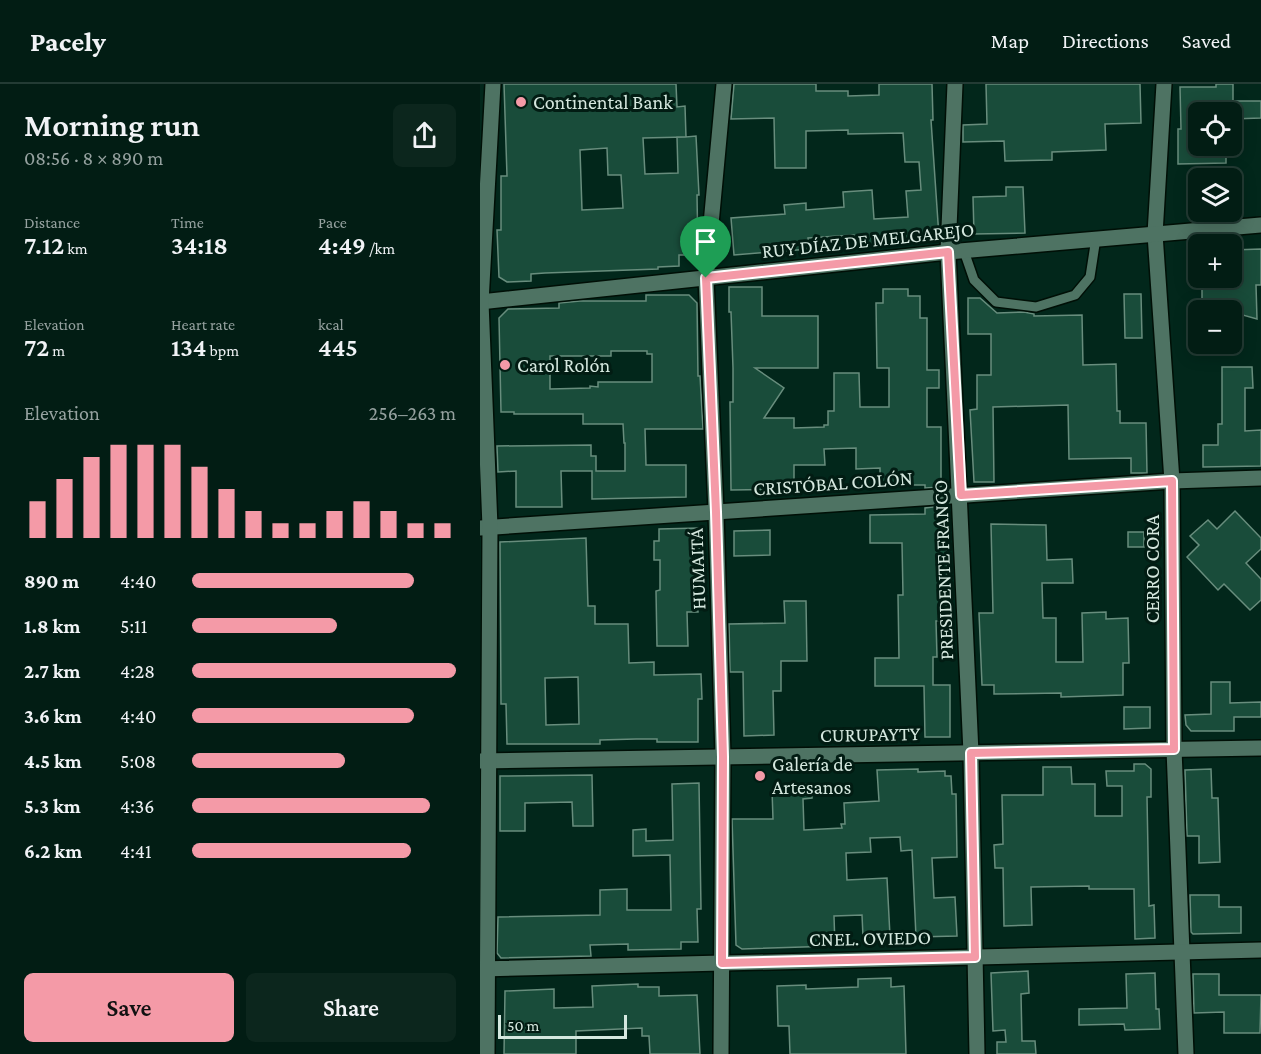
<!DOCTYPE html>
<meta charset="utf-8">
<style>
body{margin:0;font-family:"Crimson Pro",serif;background:#0c261d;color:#f1f3f6;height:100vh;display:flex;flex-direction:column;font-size:22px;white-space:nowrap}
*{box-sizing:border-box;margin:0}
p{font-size:20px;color:#96a2a0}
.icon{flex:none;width:33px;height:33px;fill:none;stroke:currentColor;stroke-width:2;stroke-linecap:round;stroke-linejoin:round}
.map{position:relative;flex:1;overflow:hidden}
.drawer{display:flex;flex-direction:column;background:#021d14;width:480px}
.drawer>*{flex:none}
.controls{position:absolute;left:708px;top:18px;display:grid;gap:12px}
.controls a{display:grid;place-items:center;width:54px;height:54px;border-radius:9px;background:#021d14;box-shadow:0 3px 15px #0003,0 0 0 2px #233b34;font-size:30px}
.scale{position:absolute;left:18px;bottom:15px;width:129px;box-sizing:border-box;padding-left:6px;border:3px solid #d5e8df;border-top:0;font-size:16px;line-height:21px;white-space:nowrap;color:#d5e8df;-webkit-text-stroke:4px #021c13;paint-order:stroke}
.pin{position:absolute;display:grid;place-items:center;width:51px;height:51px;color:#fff;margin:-62px -26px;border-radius:50% 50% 50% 0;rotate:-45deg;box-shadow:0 0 6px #0007}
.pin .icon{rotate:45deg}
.round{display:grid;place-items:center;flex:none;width:63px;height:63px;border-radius:9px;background:#0c261d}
.head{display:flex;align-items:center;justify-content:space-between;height:102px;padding:0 24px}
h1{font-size:33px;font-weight:600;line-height:45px}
.figures{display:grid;grid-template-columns:repeat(3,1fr);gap:9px;height:102px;padding:6px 24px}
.figures div{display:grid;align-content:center}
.figures b{font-size:26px;font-weight:600}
.figures small{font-size:16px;font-weight:400}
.figures p{font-size:16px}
.chart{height:168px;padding:12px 24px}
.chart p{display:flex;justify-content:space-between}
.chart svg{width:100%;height:108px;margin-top:6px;stroke:#f49aa7;stroke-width:6}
.button{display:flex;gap:12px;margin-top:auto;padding:12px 24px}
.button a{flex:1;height:69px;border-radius:9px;background:#f49aa7;color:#111;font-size:24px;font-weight:600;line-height:69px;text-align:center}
.button a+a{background:#0c261d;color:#f1f3f6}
ul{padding:0 24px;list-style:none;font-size:20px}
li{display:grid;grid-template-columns:96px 72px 1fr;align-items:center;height:45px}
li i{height:15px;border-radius:8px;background:#f49aa7}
header{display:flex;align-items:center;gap:36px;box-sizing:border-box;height:84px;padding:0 30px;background:#021d14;border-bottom:2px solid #233b34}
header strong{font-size:28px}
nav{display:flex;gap:33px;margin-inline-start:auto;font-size:21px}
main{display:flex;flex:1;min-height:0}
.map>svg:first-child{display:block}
</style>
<header>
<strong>Pacely</strong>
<nav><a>Map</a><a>Directions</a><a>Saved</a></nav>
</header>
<main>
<section class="drawer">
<div class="head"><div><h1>Morning run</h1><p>08:56 · 8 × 890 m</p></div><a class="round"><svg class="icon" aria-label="share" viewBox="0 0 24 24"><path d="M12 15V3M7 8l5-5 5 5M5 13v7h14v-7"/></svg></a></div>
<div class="figures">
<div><p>Distance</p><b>7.12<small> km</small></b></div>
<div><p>Time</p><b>34:18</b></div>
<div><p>Pace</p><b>4:49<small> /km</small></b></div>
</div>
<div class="figures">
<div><p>Elevation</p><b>72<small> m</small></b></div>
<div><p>Heart rate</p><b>134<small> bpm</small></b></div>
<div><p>kcal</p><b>445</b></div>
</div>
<div class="chart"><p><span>Elevation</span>256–263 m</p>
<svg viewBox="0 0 160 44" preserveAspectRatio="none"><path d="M5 44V29M15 44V20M25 44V11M35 44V6M45 44V6M55 44V6M65 44V15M75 44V24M85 44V33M95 44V38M105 44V38M115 44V33M125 44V29M135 44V33M145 44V38M155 44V38"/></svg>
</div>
<ul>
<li><b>890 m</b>4:40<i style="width:84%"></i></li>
<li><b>1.8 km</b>5:11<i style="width:55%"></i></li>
<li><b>2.7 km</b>4:28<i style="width:100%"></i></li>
<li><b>3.6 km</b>4:40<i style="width:84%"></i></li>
<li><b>4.5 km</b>5:08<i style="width:58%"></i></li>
<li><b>5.3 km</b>4:36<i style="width:90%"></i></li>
<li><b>6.2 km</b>4:41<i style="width:83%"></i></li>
</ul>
<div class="button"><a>Save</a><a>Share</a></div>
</section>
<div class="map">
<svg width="781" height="970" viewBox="0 0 781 970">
<rect width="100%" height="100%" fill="#02271b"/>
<g fill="#194c3a" stroke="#688d7d" stroke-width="1.5" fill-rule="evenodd">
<path d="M 24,0 L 196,0 L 197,23 L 205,22 L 206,53 L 216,52 L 219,111 L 217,111 L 218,171 L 199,171 L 199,182 L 178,183 L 178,185 L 65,189 L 51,190 L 51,197 L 27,198 L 19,193 L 17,146 L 21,146 L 21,92 L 27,92 ZM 197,53 L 198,89 L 165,90 L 163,54 L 206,53 ZM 127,64 L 128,91 L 141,91 L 143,124 L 102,126 L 100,66 Z"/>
<path d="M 254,0 L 336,0 L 336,7 L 368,7 L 368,12 L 399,11 L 399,0 L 452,0 L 453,36 L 451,36 L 459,153 L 454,157 L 375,162 L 374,151 L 328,154 L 329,165 L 254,171 L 251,134 L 305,130 L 304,121 L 326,119 L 326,126 L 364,123 L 363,108 L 392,106 L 394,135 L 428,133 L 426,107 L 441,106 L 439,78 L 425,78 L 423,49 L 368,50 L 368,46 L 326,47 L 326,84 L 295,84 L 294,34 L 251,35 Z"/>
<path d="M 506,0 L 660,0 L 661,39 L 625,40 L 626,66 L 572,68 L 572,76 L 525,77 L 524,57 L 483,58 L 483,41 L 507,40 Z"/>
<path d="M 736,0 L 753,0 L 753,17 L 781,17 L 781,34 L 752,35 L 752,28 L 718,28 L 718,62 L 746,62 L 746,79 L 698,80 L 698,45 L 701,45 L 700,3 L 736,3 Z"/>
<path d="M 526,103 L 543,103 L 545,149 L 494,150 L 493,113 L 526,112 Z"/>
<path d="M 781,165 L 781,201 L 776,201 L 777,235 L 763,231 L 752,246 L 752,226 L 715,226 L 722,217 L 722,194 L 752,194 L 752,166 Z"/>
<path d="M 249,203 L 282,203 L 282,232 L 338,232 L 338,284 L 275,284 L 304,304 L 284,334 L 314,334 L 314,344 L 344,343 L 344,341 L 348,341 L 348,327 L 354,327 L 354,289 L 379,289 L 380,323 L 409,323 L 409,284 L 397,284 L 396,219 L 403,219 L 403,205 L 428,205 L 428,212 L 440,212 L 440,234 L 447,234 L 447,286 L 459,286 L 459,304 L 447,304 L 447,343 L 461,343 L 461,403 L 445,404 L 445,401 L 400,401 L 400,384 L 376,385 L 376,364 L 344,365 L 345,381 L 314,381 L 314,405 L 251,406 L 250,318 L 253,318 L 253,284 L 251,228 L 249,228 Z"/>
<path d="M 644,210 L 661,210 L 662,254 L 645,254 Z"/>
<path d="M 166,211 L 209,211 L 217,219 L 218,292 L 220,292 L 223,345 L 165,345 L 166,381 L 206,381 L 206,413 L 112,415 L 112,387 L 81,387 L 82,423 L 36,423 L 36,387 L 18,388 L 17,362 L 111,361 L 111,372 L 116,372 L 116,387 L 145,387 L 145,359 L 144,359 L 143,340 L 103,340 L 103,330 L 34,330 L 34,328 L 21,328 L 19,234 L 28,225 L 79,224 L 79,219 L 100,217 L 166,217 ZM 131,267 L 167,267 L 167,270 L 172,270 L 172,298 L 118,298 L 118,303 L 110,302 L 110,304 L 70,305 L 70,272 L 131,272 Z"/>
<path d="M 488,214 L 500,214 L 517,229 L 544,228 L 554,230 L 554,232 L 602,231 L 603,281 L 636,280 L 637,327 L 640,327 L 640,339 L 666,339 L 667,389 L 651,389 L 651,374 L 589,375 L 588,321 L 513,323 L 514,398 L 494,398 L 490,326 L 497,325 L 497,291 L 511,291 L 511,250 L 488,250 Z"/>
<path d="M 742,283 L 772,283 L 773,304 L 765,304 L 765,347 L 781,346 L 781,382 L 723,383 L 723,361 L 738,361 L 738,340 L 742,340 Z"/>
<path d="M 461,422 L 461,426 L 466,426 L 467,496 L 470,496 L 471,537 L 456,537 L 457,573 L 453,573 L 453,601 L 470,601 L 470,653 L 445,653 L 444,602 L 395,602 L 395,574 L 419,574 L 418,511 L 423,511 L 422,459 L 390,459 L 390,431 L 445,430 L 445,424 Z"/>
<path d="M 755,427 L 781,454 L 781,465 L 766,479 L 781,495 L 781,516 L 770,526 L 744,500 L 738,506 L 707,473 L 719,461 L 710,452 L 728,436 L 737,445 Z"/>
<path d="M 511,440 L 566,441 L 567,476 L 592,475 L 593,499 L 562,499 L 563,534 L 576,534 L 576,578 L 603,578 L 602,529 L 626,528 L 626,535 L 648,534 L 649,579 L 643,579 L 643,611 L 581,613 L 581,609 L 514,610 L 514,601 L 502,601 L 499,529 L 513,529 Z"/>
<path d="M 219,444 L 220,502 L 218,502 L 218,528 L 207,528 L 208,562 L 177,562 L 176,507 L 180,506 L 180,476 L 174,476 L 174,457 L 179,457 L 179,445 Z"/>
<path d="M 290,446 L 290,471 L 254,472 L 254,447 Z"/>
<rect x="648" y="448" width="16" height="15"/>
<path d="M 106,454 L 108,522 L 115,522 L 115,540 L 148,540 L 149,579 L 174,578 L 174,591 L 221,590 L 222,615 L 218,615 L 218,658 L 177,658 L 177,655 L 156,655 L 120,656 L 120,660 L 27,660 L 26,620 L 21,620 L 20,458 ZM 98,593 L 99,640 L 66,641 L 65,594 Z"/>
<path d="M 304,517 L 326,517 L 327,577 L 301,577 L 301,607 L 293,607 L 294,651 L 264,652 L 263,588 L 250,588 L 249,540 L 305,539 Z"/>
<path d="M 731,598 L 750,598 L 750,619 L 781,618 L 781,633 L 754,633 L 754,647 L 711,647 L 706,641 L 705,631 L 731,630 Z"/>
<path d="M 644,623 L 670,623 L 670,644 L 644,645 Z"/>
<path d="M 654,680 L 665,680 L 671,685 L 671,713 L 667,713 L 669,822 L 674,821 L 675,854 L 655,855 L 654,805 L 609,805 L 609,802 L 551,803 L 552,841 L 524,842 L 523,784 L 515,784 L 514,761 L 523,760 L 522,711 L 563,711 L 563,683 L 591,683 L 592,700 L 615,700 L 615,732 L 642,732 L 642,702 L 627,702 L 626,687 L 654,687 Z"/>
<path d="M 438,685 L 438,688 L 465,687 L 465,692 L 471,692 L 472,710 L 476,710 L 477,773 L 452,774 L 454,814 L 475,813 L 477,852 L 436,853 L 432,766 L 421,767 L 420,753 L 390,754 L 391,768 L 366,769 L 367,796 L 407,794 L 410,852 L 383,853 L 382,831 L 354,832 L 355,862 L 262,865 L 256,861 L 252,735 L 293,735 L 292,706 L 310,706 L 310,700 L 332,700 L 332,714 L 323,715 L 324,746 L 362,744 L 361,740 L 365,740 L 364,719 L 399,717 L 397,686 Z"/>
<path d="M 731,685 L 732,714 L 738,714 L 740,778 L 719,779 L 719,752 L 707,752 L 705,686 Z"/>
<path d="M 112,691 L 113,742 L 93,742 L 92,718 L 45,719 L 45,747 L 20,747 L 20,692 Z"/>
<path d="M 219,699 L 221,825 L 217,825 L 218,858 L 201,858 L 201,865 L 148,866 L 148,860 L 110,861 L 111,872 L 21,874 L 17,869 L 18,833 L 120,831 L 120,806 L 147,805 L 147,826 L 191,826 L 190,771 L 153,772 L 153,746 L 166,745 L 166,757 L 193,756 L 192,700 Z"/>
<path d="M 710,811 L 739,811 L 739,823 L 761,823 L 761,849 L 713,850 L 711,848 Z"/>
<path d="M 548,887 L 549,909 L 541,910 L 542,957 L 555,957 L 556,970 L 517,970 L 517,958 L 526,958 L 525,946 L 513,947 L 511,889 Z"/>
<path d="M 675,889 L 676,925 L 679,925 L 680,945 L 645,946 L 644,940 L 599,941 L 599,925 L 647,924 L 646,890 Z"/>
<path d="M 713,890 L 739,890 L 739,911 L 781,911 L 780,949 L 744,949 L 744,928 L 714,929 Z"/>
<path d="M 411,894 L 411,903 L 424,902 L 426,970 L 310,970 L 309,942 L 298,942 L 297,902 L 326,901 L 326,905 L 378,903 L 378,895 Z"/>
<path d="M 158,900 L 158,903 L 179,903 L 179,912 L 217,911 L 220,970 L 170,970 L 169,952 L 162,952 L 162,944 L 96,947 L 96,970 L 24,970 L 25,907 L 74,905 L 74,924 L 113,923 L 112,902 Z"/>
</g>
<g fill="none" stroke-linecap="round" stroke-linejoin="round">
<defs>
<path id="service" d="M 484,167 L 494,196 L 516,218 L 556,223 L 595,211 L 610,193 L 616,154"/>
<g id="minor">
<path d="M 475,0 L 468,168 L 491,669 L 497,970"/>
<path d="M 684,0 L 675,150 L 692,397 L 694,665 L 706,970"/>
<path d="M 0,218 L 468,168 L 781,141"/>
<path d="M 0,444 L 692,397 L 781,394"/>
<path d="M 0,677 L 781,664"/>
<path d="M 0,885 L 781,866"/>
<path d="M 7,970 L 10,443 L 1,218 L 13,0"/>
<path d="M 241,970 L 243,673 L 236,427 L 226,194 L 244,0"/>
</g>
</defs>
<use href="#service" stroke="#000f06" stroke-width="12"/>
<use href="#minor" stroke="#000f06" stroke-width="18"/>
<use href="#service" stroke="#4e7363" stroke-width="9"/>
<use href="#minor" stroke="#4e7363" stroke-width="15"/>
</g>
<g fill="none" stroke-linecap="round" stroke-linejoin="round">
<defs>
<path id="route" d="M 468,168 L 481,411 L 692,397 L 694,665 L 491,669 L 495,873 L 242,879 L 243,673 L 236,428 L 226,194 Z"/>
</defs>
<use href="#route" stroke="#fff" stroke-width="12"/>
<use href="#route" stroke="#f49aa7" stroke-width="8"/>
</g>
<g fill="#f49aa7" stroke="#021c13" stroke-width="2">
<circle cx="41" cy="18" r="6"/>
<circle cx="25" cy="281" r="6"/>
<circle cx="280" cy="692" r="6"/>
</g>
<g text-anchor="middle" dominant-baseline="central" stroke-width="6" stroke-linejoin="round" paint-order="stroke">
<g font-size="20" fill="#d5e8df" stroke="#021c13" text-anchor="start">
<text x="53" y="18">Continental Bank</text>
<text x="37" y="281">Carol Rolón</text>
<text x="292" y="680">Galería de<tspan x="292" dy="23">Artesanos</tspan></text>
</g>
<g font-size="20" fill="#d5e8df" stroke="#021c13">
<text transform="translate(388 156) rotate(-6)">RUY DÍAZ DE MELGAREJO</text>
<text transform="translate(353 399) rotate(-4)">CRISTÓBAL COLÓN</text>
<text transform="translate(217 485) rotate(-92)">HUMAITÁ</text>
<text transform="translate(672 485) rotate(-90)">CERRO CORA</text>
<text transform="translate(463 486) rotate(-92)">PRESIDENTE FRANCO</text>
<text transform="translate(390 650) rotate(-1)">CURUPAYTY</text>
<text transform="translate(390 854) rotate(-1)">CNEL. OVIEDO</text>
</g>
</g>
</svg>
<div class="controls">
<a><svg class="icon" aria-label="locate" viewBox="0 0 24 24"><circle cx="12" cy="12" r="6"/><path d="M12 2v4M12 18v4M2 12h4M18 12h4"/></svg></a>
<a><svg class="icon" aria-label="layers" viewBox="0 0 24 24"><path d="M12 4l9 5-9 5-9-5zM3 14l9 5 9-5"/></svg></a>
<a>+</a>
<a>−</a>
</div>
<div class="scale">50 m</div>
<div class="pin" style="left:226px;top:194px;background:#1e9e55"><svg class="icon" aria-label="arrive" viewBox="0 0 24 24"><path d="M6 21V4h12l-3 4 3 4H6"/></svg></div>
</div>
</main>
